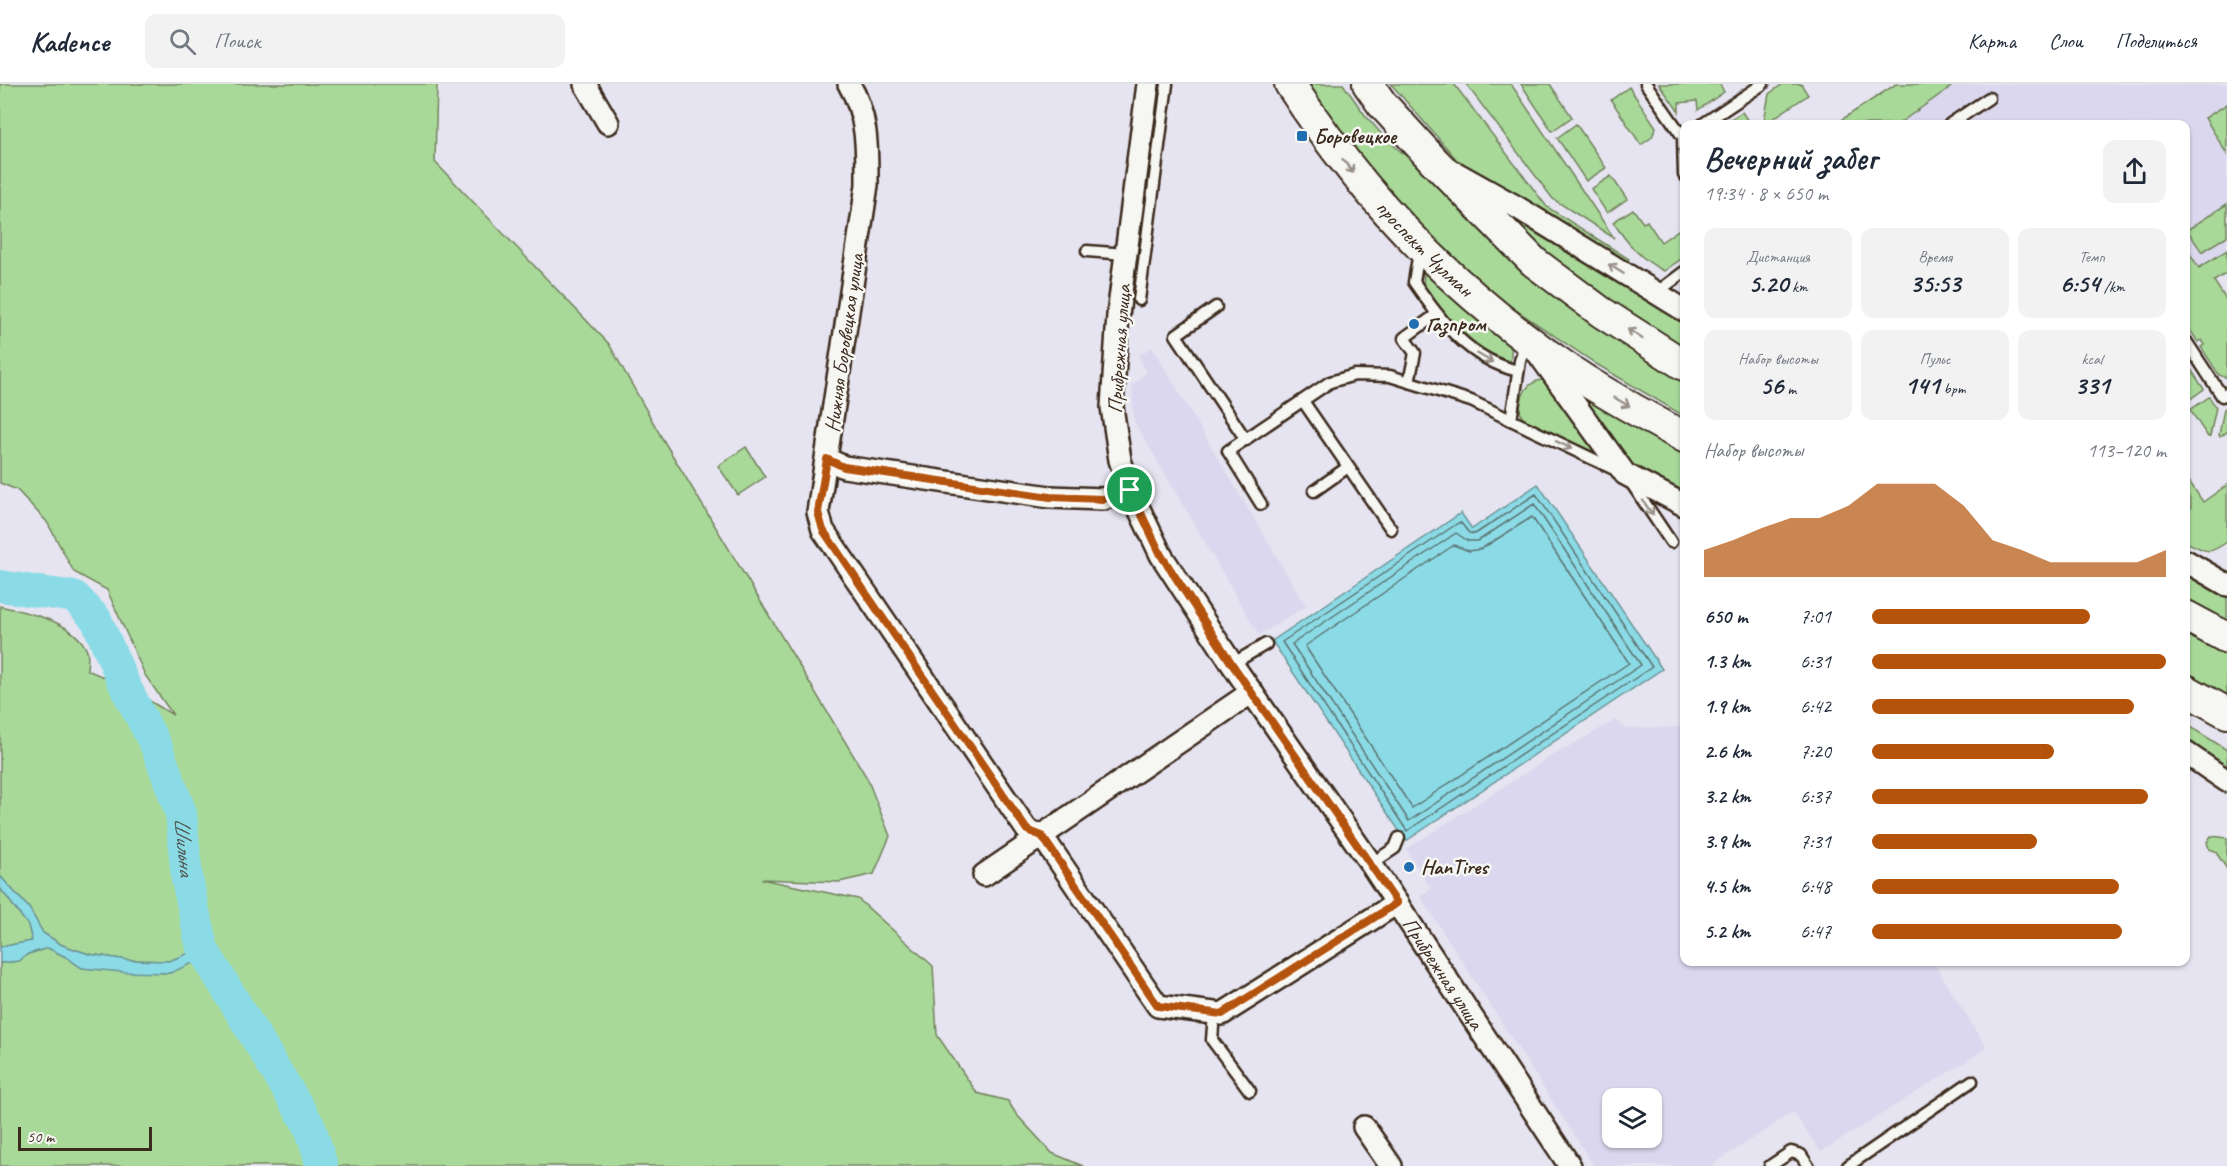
<!DOCTYPE html>
<html lang="ru">
<meta charset="utf-8">
<style>
body{margin:0;font-family:Caveat,sans-serif;background:#f2f2f3;color:#1f2937;height:100vh;display:flex;flex-direction:column;font-size:22px;white-space:nowrap}
*{box-sizing:border-box;margin:0}
p{font-size:20px;color:#747a83}
.icon{flex:none;width:33px;height:33px;fill:none;stroke:currentColor;stroke-width:2;stroke-linecap:round;stroke-linejoin:round}
.map{position:relative;flex:1;overflow:hidden}
.drawer{position:absolute;left:1680px;top:36px;width:510px;height:846px;display:flex;flex-direction:column;background:#fff;border-radius:12px;box-shadow:0 2px 4px #0004}
.drawer>*{flex:none}
.controls{position:absolute;left:1602px;top:1004px;display:grid;gap:12px}
.controls a{display:grid;place-items:center;width:60px;height:60px;border-radius:12px;background:#fff;box-shadow:0 2px 4px #0004;font-size:30px}
.scale{position:absolute;left:18px;bottom:15px;width:134px;box-sizing:border-box;padding-left:6px;border:3px solid #3b2a1e;border-top:0;font-size:16px;line-height:21px;white-space:nowrap;color:#3b2a1e;-webkit-text-stroke:4px #f6f6f2;paint-order:stroke}
.pin{position:absolute;display:grid;place-items:center;width:51px;height:51px;color:#fff;margin:-26px;border:3px solid #fff;border-radius:50%;box-shadow:0 2px 6px #0007}
.round{display:grid;place-items:center;flex:none;width:63px;height:63px;border-radius:12px;background:#f2f2f3}
.summary{display:flex;align-items:center;justify-content:space-between;height:102px;padding:0 24px}
h1{font-size:33px;font-weight:600;line-height:45px}
.figures{display:grid;grid-template-columns:repeat(3,1fr);gap:9px;height:102px;padding:6px 24px}
.figures div{display:grid;align-content:center;border-radius:12px;background:#f2f2f3;text-align:center}
.figures b{font-size:26px;font-weight:600}
.figures small{font-size:16px;font-weight:400}
.figures p{font-size:16px}
.chart{height:168px;padding:12px 24px}
.chart p{display:flex;justify-content:space-between}
.chart svg{width:100%;height:108px;margin-top:6px;fill:#b45309;opacity:.7}
ul{padding:0 24px;list-style:none;font-size:20px}
li{display:grid;grid-template-columns:96px 72px 1fr;align-items:center;height:45px}
li i{height:15px;border-radius:8px;background:#b45309}
header{display:flex;align-items:center;gap:36px;box-sizing:border-box;height:84px;padding:0 30px;background:#fff;border-bottom:2px solid #e0e1e3}
header strong{font-size:28px}
nav{display:flex;gap:33px;margin-inline-start:auto;font-size:21px}
.search{width:420px;height:54px;background:#f2f2f3;display:flex;align-items:center;gap:15px;box-sizing:border-box;padding:0 21px;border-radius:12px;color:#747a83;font-size:22px}
.map>svg:first-child{display:block}
</style>
<header>
<strong>Kadence</strong>
<div class="search"><svg class="icon" aria-label="search" viewBox="0 0 24 24"><circle cx="10" cy="10" r="6"/><path d="M15 15l6 6"/></svg>Поиск</div>
<nav><a>Карта</a><a>Слои</a><a>Поделиться</a></nav>
</header>
<div class="map">
<svg width="2227" height="1082" viewBox="0 0 2227 1082">
<rect width="100%" height="100%" fill="#e6e4f0"/>
<filter id="ink" filterUnits="userSpaceOnUse"><feTurbulence type="fractalNoise" baseFrequency=".0167" numOctaves="2"/><feDisplacementMap in="SourceGraphic" scale="12" xChannelSelector="R" yChannelSelector="G"/><feConvolveMatrix kernelMatrix="1 2 1 2 8 2 1 2 1" color-interpolation-filters="sRGB"/></filter>
<g filter="url(#ink)">
<g fill="#dad7ee" fill-rule="evenodd">
<path d="M 1955,0 L 2227,0 L 2227,166 L 2199,184 L 2186,164 L 2186,40 L 1898,40 Z"/>
<path d="M 1152,263 L 1306,522 L 1259,551 L 1134,337 L 1132,301 L 1147,288 L 1138,272 Z"/>
<path d="M 1616,636 L 1625,644 L 1684,643 L 1684,878 L 1933,878 L 1987,964 L 1821,1068 L 1793,1028 L 1710,1082 L 1594,1082 L 1420,812 L 1431,805 L 1406,765 L 1555,670 ZM 1612,1014 L 1652,1014 L 1652,1053 L 1612,1053 Z"/>
</g>
<g fill="#a8d999" stroke="#72825c" stroke-width="1.5">
<path d="M 0,0 L 437,0 L 435,78 L 609,260 L 662,354 L 867,694 L 890,752 L 874,790 L 839,798 L 761,795 L 858,815 L 933,882 L 937,951 L 977,1009 L 1008,1017 L 1016,1030 L 1052,1069 L 1083,1082 L 0,1082 L 0,879 L 19,877 L 28,870 L 48,864 L 66,873 L 82,884 L 170,889 L 202,865 L 169,877 L 128,876 L 89,870 L 62,861 L 43,849 L 29,824 L 0,792 L 0,522 C 28,529 75,537 87,567 C 89,572 87,581 87,586 L 125,602 L 173,631 L 145,591 L 107,506 L 74,488 L 47,438 L 17,406 L 0,399 Z"/>
<path d="M 1308,0 L 1343,0 L 1365,31 L 1386,55 L 1437,98 L 1684,293 L 1684,332 L 1598,281 L 1489,208 L 1467,188 L 1409,129 L 1372,87 L 1336,41 Z"/>
<path d="M 1391,0 L 1454,0 L 1547,123 L 1629,175 L 1626,181 L 1465,85 Z"/>
<path d="M 1466,0 L 1511,0 L 1614,154 L 1553,115 Z"/>
<path d="M 1521,0 L 1550,0 L 1572,33 L 1552,47 Z"/>
<path d="M 1659,0 L 1720,0 L 1724,8 L 1698,26 L 1697,17 L 1679,19 L 1679,28 Z"/>
<path d="M 1783,0 L 1801,0 L 1808,11 L 1765,40 L 1764,37 L 1769,10 Z"/>
<path d="M 1896,0 L 1955,0 L 1898,40 L 1835,40 Z"/>
<path d="M 1629,3 L 1656,43 L 1652,53 L 1641,61 L 1611,16 Z"/>
<path d="M 2227,20 L 2227,70 L 2205,34 Z"/>
<path d="M 1742,28 L 1750,40 L 1723,40 Z"/>
<path d="M 1576,40 L 1606,84 L 1586,97 L 1557,54 Z"/>
<path d="M 1611,92 L 1627,115 L 1607,129 L 1591,105 Z"/>
<path d="M 1486,118 L 1512,129 L 1684,234 L 1684,269 L 1601,216 Z"/>
<path d="M 2227,120 L 2227,152 L 2202,168 L 2187,146 Z"/>
<path d="M 1633,125 L 1643,139 L 1647,137 L 1661,158 L 1684,142 L 1684,173 L 1664,187 C 1640,175 1628,160 1613,138 Z"/>
<path d="M 2186,164 L 2199,184 L 2227,166 L 2227,189 L 2214,197 L 2227,217 L 2227,294 L 2219,291 L 2201,263 L 2204,261 L 2201,256 L 2198,258 L 2186,240 Z"/>
<path d="M 1425,181 L 1512,258 L 1510,281 C 1469,268 1448,234 1423,201 Z"/>
<path d="M 2186,278 L 2204,305 L 2186,318 Z"/>
<path d="M 1541,296 L 1547,296 L 1601,373 C 1587,367 1528,344 1522,333 C 1519,327 1520,320 1522,314 C 1525,304 1531,298 1541,296 Z"/>
<path d="M 1579,307 L 1684,365 L 1684,414 L 1641,391 L 1628,379 Z"/>
<path d="M 2209,313 L 2216,323 L 2210,352 L 2208,353 L 2190,326 Z"/>
<path d="M 2227,322 L 2227,348 L 2220,353 L 2219,351 L 2224,325 Z"/>
<path d="M 746,363 L 765,393 L 738,411 L 718,382 Z"/>
<path d="M 2189,397 L 2203,418 L 2227,401 L 2227,458 C 2207,472 2206,467 2186,458 L 2186,438 L 2191,423 L 2190,415 L 2186,409 L 2186,398 Z"/>
<path d="M 2188,488 L 2227,509 L 2227,541 L 2186,520 L 2186,492 Z"/>
<path d="M 2186,543 L 2227,565 L 2227,612 L 2186,589 Z"/>
<path d="M 2186,640 L 2227,666 L 2227,690 L 2186,663 Z"/>
<path d="M 2211,752 L 2227,754 L 2227,785 L 2215,767 L 2209,765 L 2207,758 Z"/>
<path d="M 0,804 L 28,841 L 32,857 L 0,863 Z"/>
</g>
<g fill="#8bdbe7" stroke="#6b9497" stroke-width="1.5">
<path d="M 1538,400 L 1662,585 L 1406,757 L 1272,557 L 1461,429 L 1472,445 Z"/>
<path d="M 0,792 L 29,824 L 43,849 L 62,861 L 89,870 L 128,876 L 169,877 L 202,864 L 207,873 L 170,889 L 122,888 L 82,884 L 66,873 L 48,864 L 28,870 L 19,877 L 0,879 L 0,863 L 32,857 L 28,841 L 0,804 Z"/>
</g>
<g fill="none" stroke-linecap="round" stroke-linejoin="round">
<g stroke="#5b716e" stroke-width="1.5">
<path d="M 1536,410 L 1652,583 L 1407,747 L 1282,558 L 1458,439 L 1461,439 L 1469,449 L 1475,450 Z"/>
<path d="M 1534,420 L 1641,581 L 1409,737 L 1292,560 L 1456,449 L 1468,457 L 1478,457 Z"/>
<path d="M 1532,433 L 1629,579 L 1412,724 L 1305,562 L 1454,461 L 1469,467 L 1481,465 Z"/>
</g>
<path stroke="#8bdbe7" stroke-width="32" id="s1" d="M 0,502 L 75,513 L 96,535 L 125,602 L 157,664 L 181,729 L 187,795 L 202,864 L 310,1043 L 322,1082"/>
<defs>
<g id="service">
<path d="M 1646,0 L 1683,53 L 1684,91"/>
<path d="M 1703,40 L 1763,0"/>
<path d="M 1950,40 L 1989,14"/>
<path d="M 1087,167 L 1126,170"/>
<path d="M 1419,168 L 1414,198 C 1442,238 1468,275 1518,287"/>
<path d="M 1656,209 L 1684,188"/>
<path d="M 1139,216 L 1167,0"/>
<path d="M 1216,223 L 1176,251 L 1246,356"/>
<path d="M 2186,257 L 2222,312 L 2227,309"/>
<path d="M 1409,298 L 1415,269 L 1404,254 L 1437,230"/>
<path d="M 1303,317 L 1391,445"/>
<path d="M 1511,336 L 1520,277 L 1526,257"/>
<path d="M 1630,397 L 1671,458"/>
<path d="M 1314,407 L 1348,383"/>
<path d="M 1261,420 L 1228,367 L 1330,298 L 1355,291 L 1390,292 L 1471,317 L 1616,386"/>
<path d="M 1232,580 L 1266,560"/>
<path d="M 1371,780 L 1395,764 L 1399,754"/>
<path d="M 1214,929 L 1212,956 L 1250,1007"/>
<path d="M 1770,1082 L 1791,1068 L 1801,1071 L 1808,1082"/>
<path d="M 1848,1082 L 1972,997"/>
</g>
<g id="minor">
<path d="M 585,0 L 608,39"/>
<path d="M 849,0 C 868,32 867,65 867,101 L 818,428 L 823,446 L 1027,746 L 1042,752 L 1158,922 L 1222,930 L 1397,819"/>
<path id="s2" d="M 1148,0 L 1118,231 L 1112,323 L 1120,376 L 1130,406 L 1161,471 L 1232,580 L 1371,780 L 1570,1082"/>
<path d="M 1456,89 L 1515,122 L 1684,226"/>
<path d="M 1540,272 L 1625,390 L 1684,421"/>
<path d="M 827,375 L 844,383 L 1050,413 L 1103,415 L 1130,406"/>
<path d="M 2186,477 L 2227,501"/>
<path d="M 2186,669 L 2227,697"/>
<path d="M 984,791 L 1252,608"/>
<path d="M 1364,1043 L 1391,1082"/>
</g>
<g id="secondary">
<path id="s3" d="M 1290,0 C 1364,115 1461,213 1574,289 C 1610,313 1647,333 1684,353"/>
<path d="M 1368,0 L 1382,20 L 1434,77 L 1534,178 L 1601,228 L 1684,281"/>
<path d="M 2186,532 L 2227,554"/>
<path d="M 2186,606 L 2227,629"/>
</g>
</defs>
<use href="#service" stroke="#3b2a1e" stroke-width="15"/>
<use href="#minor" stroke="#3b2a1e" stroke-width="26"/>
<use href="#secondary" stroke="#3b2a1e" stroke-width="34"/>
<use href="#service" stroke="#f6f6f2" stroke-width="10"/>
<use href="#minor" stroke="#f6f6f2" stroke-width="21"/>
<use href="#secondary" stroke="#f6f6f2" stroke-width="30"/>
</g>
<defs><path id="oneway-shaft" d="M-6 0H5M1.5-3L5.5 0L1.5 3" fill="none" stroke-width="1.6" stroke-linecap="round" stroke-linejoin="round" transform="scale(1.5)"/></defs>
<g stroke="#989088">
<use href="#oneway-shaft" transform="translate(1348 82) rotate(52)"/>
<use href="#oneway-shaft" transform="translate(1616 185) rotate(-148)"/>
<use href="#oneway-shaft" transform="translate(1635 250) rotate(-146)"/>
<use href="#oneway-shaft" transform="translate(1485 274) rotate(30)"/>
<use href="#oneway-shaft" transform="translate(1622 318) rotate(30)"/>
<use href="#oneway-shaft" transform="translate(1564 361) rotate(25)"/>
<use href="#oneway-shaft" transform="translate(1648 424) rotate(56)"/>
</g>
</g>
<g fill="none" stroke-linecap="round" stroke-linejoin="round" filter="url(#ink)">
<defs>
<path id="route" d="M 827,375 L 844,383 L 1050,413 L 1103,415 L 1130,406 L 1161,471 L 1232,580 L 1397,819 L 1222,930 L 1158,922 L 1042,752 L 1027,746 L 823,446 L 818,428 Z"/>
</defs>
<use href="#route" stroke="#fff" stroke-width="12"/>
<use href="#route" stroke="#b45309" stroke-width="8"/>
</g>
<g fill="#1f6fb2" stroke="#f6f6f2" stroke-width="2">
<rect x="1296" y="46" width="12" height="12" rx="3"/>
<circle cx="1414" cy="240" r="6"/>
<circle cx="1409" cy="783" r="6"/>
</g>
<g text-anchor="middle" dominant-baseline="central" stroke-width="5" stroke-linejoin="round" paint-order="stroke">
<g font-size="21" font-weight="bold" fill="#3b2a1e" stroke="#f6f6f2" text-anchor="start">
<text x="1314" y="52">Боровецкое</text>
<text x="1426" y="240">Газпром</text>
<text x="1421" y="783">HanTires</text>
</g>
<g font-size="21" fill="#3b2a1e" stroke="#f6f6f2">
<text stroke="none"><textPath href="#s3" startOffset="213">проспект Чулман</textPath></text>
<text transform="translate(844 259) rotate(-82)">Нижняя Боровецкая улица</text>
<text transform="translate(1119 265) rotate(-86)">Прибрежная улица</text>
<text stroke="none"><textPath href="#s2" startOffset="987">Прибрежная улица</textPath></text>
</g>
<g font-size="22" font-style="italic" fill="#4f5650" stroke="#f6f6f2">
<text stroke="none"><textPath href="#s1" startOffset="352">Шильна</textPath></text>
</g>
</g>
</svg>
<div class="controls">
<a><svg class="icon" aria-label="layers" viewBox="0 0 24 24"><path d="M12 4l9 5-9 5-9-5zM3 14l9 5 9-5"/></svg></a>
</div>
<div class="scale">50 m</div>
<div class="pin" style="left:1130px;top:406px;background:#1e9e55"><svg class="icon" aria-label="arrive" viewBox="0 0 24 24"><path d="M6 21V4h12l-3 4 3 4H6"/></svg></div>
<section class="drawer">
<div class="summary"><div><h1>Вечерний забег</h1><p>19:34 · 8 × 650 m</p></div><a class="round"><svg class="icon" aria-label="share" viewBox="0 0 24 24"><path d="M12 15V3M7 8l5-5 5 5M5 13v7h14v-7"/></svg></a></div>
<div class="figures">
<div><p>Дистанция</p><b>5.20<small> km</small></b></div>
<div><p>Время</p><b>35:53</b></div>
<div><p>Темп</p><b>6:54<small> /km</small></b></div>
</div>
<div class="figures">
<div><p>Набор высоты</p><b>56<small> m</small></b></div>
<div><p>Пульс</p><b>141<small> bpm</small></b></div>
<div><p>kcal</p><b>331</b></div>
</div>
<div class="chart"><p><span>Набор высоты</span>113–120 m</p>
<svg viewBox="0 0 160 44" preserveAspectRatio="none"><path d="M0 44V33L10 29L20 24L30 20L40 20L50 15L60 6L70 6L80 6L90 15L100 29L110 33L120 38L130 38L140 38L150 38L160 33V44z"/></svg>
</div>
<ul>
<li><b>650 m</b>7:01<i style="width:74%"></i></li>
<li><b>1.3 km</b>6:31<i style="width:100%"></i></li>
<li><b>1.9 km</b>6:42<i style="width:89%"></i></li>
<li><b>2.6 km</b>7:20<i style="width:62%"></i></li>
<li><b>3.2 km</b>6:37<i style="width:94%"></i></li>
<li><b>3.9 km</b>7:31<i style="width:56%"></i></li>
<li><b>4.5 km</b>6:48<i style="width:84%"></i></li>
<li><b>5.2 km</b>6:47<i style="width:85%"></i></li>
</ul>
</section>
</div>
